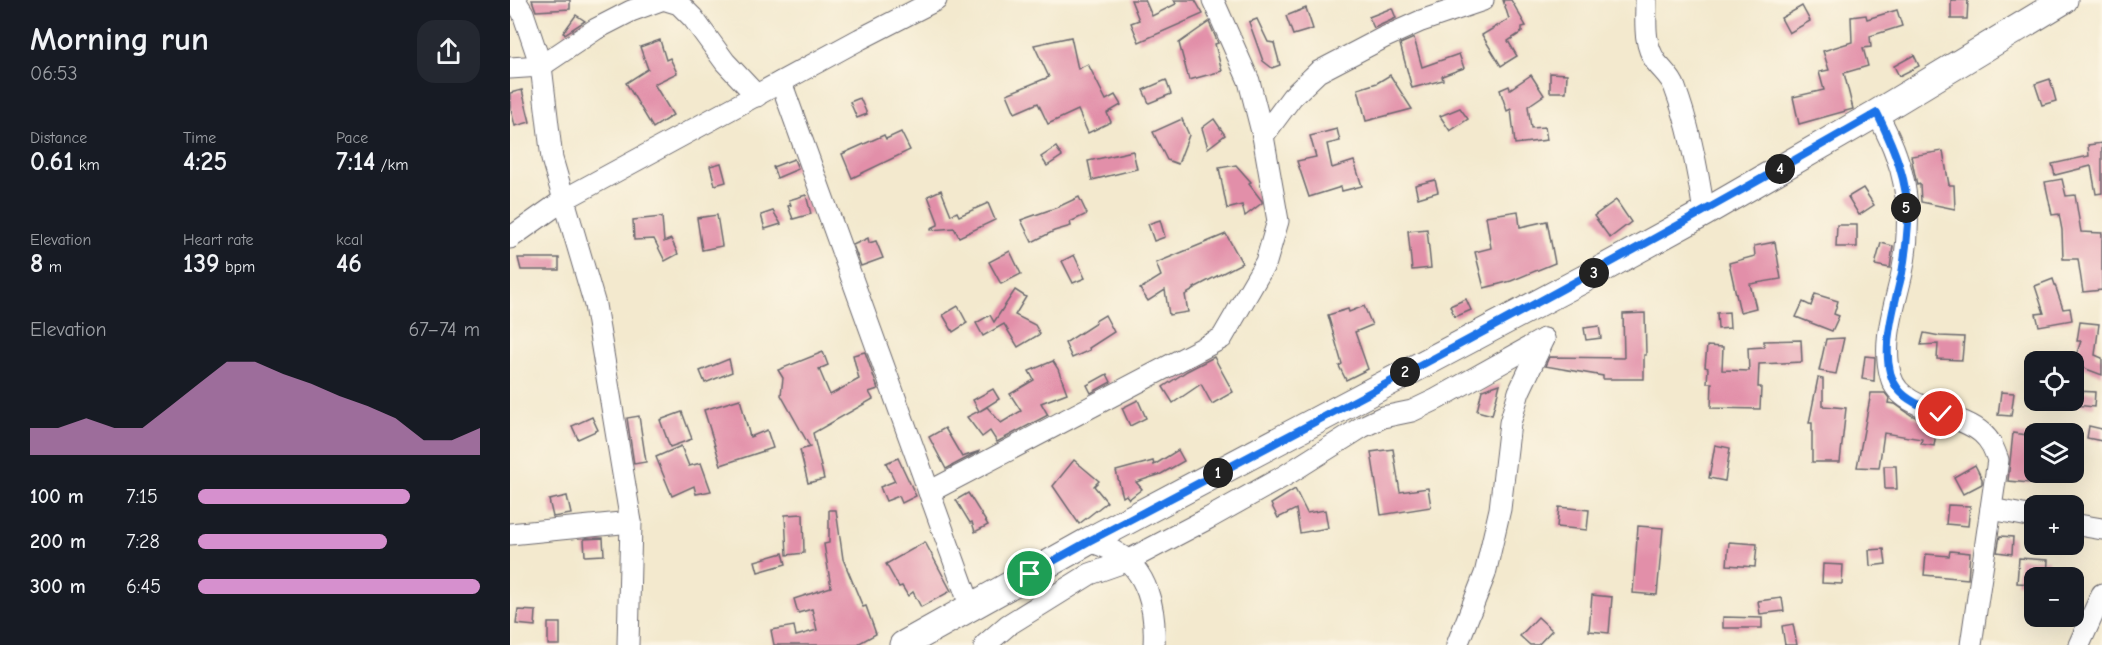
<!DOCTYPE html>
<meta charset="utf-8">
<style>
body{margin:0;font-family:"Comic Neue",sans-serif;background:#242831;color:#f1f3f6;height:100vh;display:flex;flex-direction:column;font-size:22px;white-space:nowrap}
*{box-sizing:border-box;margin:0}
p{font-size:20px;color:#9ea1a6}
.icon{flex:none;width:33px;height:33px;fill:none;stroke:currentColor;stroke-width:2;stroke-linecap:round;stroke-linejoin:round}
.map{position:relative;flex:1;overflow:hidden}
.side{display:flex;flex-direction:column;background:#171b24;width:510px}
.side>*{flex:none}
.fabs{position:absolute;left:1514px;top:351px;display:grid;gap:12px}
.fabs a{display:grid;place-items:center;width:60px;height:60px;border-radius:12px;background:#171b24;box-shadow:0 6px 24px #0002;font-size:30px}
.pin{position:absolute;display:grid;place-items:center;width:51px;height:51px;color:#fff;margin:-26px;border:3px solid #fff;border-radius:50%;box-shadow:0 2px 6px #0007}
.km{position:absolute;width:30px;height:30px;margin:-15px;border-radius:50%;background:#222;color:#fff;font-size:16px;line-height:30px;text-align:center}
.round{display:grid;place-items:center;flex:none;width:63px;height:63px;border-radius:18px;background:#242831}
.head{display:flex;align-items:center;justify-content:space-between;height:102px;padding:0 30px}
h1{font-size:33px;font-weight:700;line-height:45px}
.figures{display:grid;grid-template-columns:repeat(3,1fr);gap:9px;height:102px;padding:6px 30px}
.figures div{display:grid;align-content:center}
.figures b{font-size:26px;font-weight:700}
.figures small{font-size:16px;font-weight:400}
.figures p{font-size:16px}
.chart{height:168px;padding:12px 30px}
.chart p{display:flex;justify-content:space-between}
.chart svg{width:100%;height:108px;margin-top:6px;fill:#d690ce;opacity:.7}
ul{padding:0 30px;list-style:none;font-size:20px}
li{display:grid;grid-template-columns:96px 72px 1fr;align-items:center;height:45px}
li i{height:15px;border-radius:8px;background:#d690ce}
main{display:flex;flex:1;min-height:0}
.map>svg:first-child{display:block}
</style>
<main>
<section class="side">
<div class="head"><div><h1>Morning run</h1><p>06:53</p></div><a class="round"><svg class="icon" aria-label="share" viewBox="0 0 24 24"><path d="M12 15V3M7 8l5-5 5 5M5 13v7h14v-7"/></svg></a></div>
<div class="figures">
<div><p>Distance</p><b>0.61<small> km</small></b></div>
<div><p>Time</p><b>4:25</b></div>
<div><p>Pace</p><b>7:14<small> /km</small></b></div>
</div>
<div class="figures">
<div><p>Elevation</p><b>8<small> m</small></b></div>
<div><p>Heart rate</p><b>139<small> bpm</small></b></div>
<div><p>kcal</p><b>46</b></div>
</div>
<div class="chart"><p><span>Elevation</span>67–74 m</p>
<svg viewBox="0 0 160 44" preserveAspectRatio="none"><path d="M0 44V33L10 33L20 29L30 33L40 33L50 24L60 15L70 6L80 6L90 11L100 15L110 20L120 24L130 29L140 38L150 38L160 33V44z"/></svg>
</div>
<ul>
<li><b>100 m</b>7:15<i style="width:75%"></i></li>
<li><b>200 m</b>7:28<i style="width:67%"></i></li>
<li><b>300 m</b>6:45<i style="width:100%"></i></li>
</ul>
</section>
<div class="map">
<svg width="1592" height="645" viewBox="0 0 1592 645">
<rect width="100%" height="100%" fill="#fcf5e5"/>
<filter id="ink" filterUnits="userSpaceOnUse"><feTurbulence type="fractalNoise" baseFrequency=".0167" numOctaves="2"/><feDisplacementMap in="SourceGraphic" scale="12" xChannelSelector="R" yChannelSelector="G"/><feConvolveMatrix kernelMatrix="1 2 1 2 8 2 1 2 1" color-interpolation-filters="sRGB"/></filter>
<filter id="wash" filterUnits="userSpaceOnUse"><feTurbulence type="fractalNoise" baseFrequency=".008" numOctaves="4" result="noise"/><feDisplacementMap in="SourceGraphic" scale="24" xChannelSelector="R" yChannelSelector="G"/><feGaussianBlur stdDeviation="1.35" result="paint"/><feColorMatrix in="noise" values="0 0 0 0 0 0 0 0 0 0 0 0 0 0 0 0 0 1.4 0 .05"/><feComposite in="paint" operator="in"/></filter>
<g filter="url(#wash)">
<rect width="100%" height="100%" fill="#f3e9ce"/>
<g id="blocks">
<g fill="#e28fa9">
<path d="M 22,0 L 60,0 L 60,9 L 26,11 Z"/>
<path d="M 621,0 L 635,0 L 642,16 L 666,4 L 664,0 L 685,0 L 693,14 L 629,42 L 621,23 L 629,20 Z"/>
<path d="M 993,0 L 1001,0 L 1016,26 L 1012,27 L 1012,32 L 998,41 L 1007,56 L 991,66 L 972,35 L 999,19 Z"/>
<path d="M 1441,0 L 1458,0 L 1457,19 L 1441,19 Z"/>
<path d="M 1292,6 L 1300,21 L 1279,33 L 1271,18 Z"/>
<path d="M 796,8 L 803,29 L 783,35 L 776,16 Z"/>
<path d="M 882,8 L 886,18 L 864,28 L 859,17 Z"/>
<path d="M 1387,10 L 1392,26 L 1360,36 L 1361,47 L 1353,48 L 1358,66 L 1334,73 L 1343,109 L 1289,124 L 1283,97 L 1314,90 L 1309,72 L 1319,70 L 1313,51 L 1342,42 L 1341,17 L 1356,15 L 1357,19 Z"/>
<path d="M 66,15 L 75,21 L 55,34 L 53,33 Z"/>
<path d="M 747,19 L 758,42 L 764,43 L 770,65 L 762,68 L 753,61 L 739,22 Z"/>
<path d="M 699,22 L 708,43 L 705,44 L 712,71 L 679,80 L 669,43 Z"/>
<path d="M 561,37 L 568,69 L 578,64 L 596,100 L 605,95 L 611,105 L 597,113 L 601,122 L 578,133 L 568,110 L 538,124 L 528,103 L 505,113 L 497,94 L 539,77 L 524,45 Z"/>
<path d="M 904,38 L 912,67 L 949,54 L 954,68 L 932,76 L 933,80 L 902,88 L 890,44 Z"/>
<path d="M 150,40 L 156,60 L 160,58 L 167,73 L 144,84 L 163,115 L 143,128 L 116,83 L 138,69 L 130,47 Z"/>
<path d="M 1404,55 L 1409,66 L 1389,76 L 1384,66 Z"/>
<path d="M 1040,73 L 1057,74 L 1056,92 L 1040,92 Z"/>
<path d="M 880,75 L 902,109 L 856,121 L 848,89 L 867,83 Z"/>
<path d="M 1021,75 L 1034,95 L 1018,106 L 1021,128 L 1035,127 L 1037,140 L 1005,144 L 1001,109 L 997,111 L 990,90 L 999,86 L 1000,89 Z"/>
<path d="M 1540,79 L 1546,101 L 1532,105 L 1525,84 Z"/>
<path d="M 656,80 L 661,94 L 639,103 L 633,90 Z"/>
<path d="M 12,90 L 20,122 L 5,126 L 0,105 L 0,93 Z"/>
<path d="M 350,98 L 357,114 L 347,118 L 340,102 Z"/>
<path d="M 950,108 L 958,119 L 940,131 L 930,116 Z"/>
<path d="M 672,119 L 679,135 L 668,164 L 657,160 L 643,132 Z"/>
<path d="M 704,119 L 715,135 L 698,148 L 692,128 Z"/>
<path d="M 827,129 L 830,141 L 817,144 L 822,168 L 844,161 L 852,186 L 832,191 L 831,187 L 799,197 L 787,161 L 806,157 L 800,136 Z"/>
<path d="M 391,132 L 400,150 L 342,178 L 332,154 L 374,135 L 376,139 Z"/>
<path d="M 1592,143 L 1592,193 L 1586,194 L 1581,166 L 1545,175 L 1542,164 L 1579,156 L 1578,145 Z"/>
<path d="M 546,147 L 552,156 L 537,166 L 531,157 Z"/>
<path d="M 623,151 L 627,169 L 582,180 L 578,161 Z"/>
<path d="M 1433,151 L 1439,185 L 1444,185 L 1445,209 L 1411,202 L 1410,184 L 1407,185 L 1401,156 Z"/>
<path d="M 284,159 L 288,169 L 267,178 L 263,167 Z"/>
<path d="M 211,163 L 216,182 L 205,185 L 200,166 Z"/>
<path d="M 726,165 L 741,182 L 739,184 L 752,201 L 752,203 L 735,216 L 732,205 L 717,209 L 709,168 Z"/>
<path d="M 1552,179 L 1556,196 L 1565,195 L 1571,232 L 1592,233 L 1592,290 L 1573,292 L 1568,259 L 1553,259 L 1552,230 L 1549,214 L 1542,215 L 1535,182 Z"/>
<path d="M 925,180 L 928,192 L 908,198 L 905,185 Z"/>
<path d="M 1353,188 L 1364,205 L 1349,215 L 1338,197 Z"/>
<path d="M 431,190 L 441,215 L 447,212 L 449,216 L 478,203 L 485,220 L 449,237 L 444,228 L 421,230 L 421,228 L 428,225 L 428,222 L 418,196 Z"/>
<path d="M 296,195 L 301,214 L 283,219 L 278,206 L 281,205 L 279,200 Z"/>
<path d="M 569,197 L 577,214 L 560,222 L 561,226 L 544,231 L 522,242 L 511,220 L 548,207 Z"/>
<path d="M 1106,200 L 1121,222 L 1100,238 L 1084,216 Z"/>
<path d="M 263,211 L 271,224 L 255,229 L 251,215 Z"/>
<path d="M 1008,211 L 1010,227 L 1037,221 L 1045,263 L 1001,281 L 974,288 L 965,252 L 981,248 L 976,216 Z"/>
<path d="M 207,215 L 212,246 L 192,250 L 187,218 Z"/>
<path d="M 152,217 L 154,242 L 161,239 L 168,254 L 155,261 L 144,239 L 124,240 L 123,220 Z"/>
<path d="M 650,220 L 655,237 L 644,241 L 638,224 Z"/>
<path d="M 1327,225 L 1347,225 L 1347,247 L 1326,247 Z"/>
<path d="M 917,229 L 921,268 L 902,270 L 898,231 Z"/>
<path d="M 716,234 L 732,263 L 684,288 L 685,289 L 675,295 L 678,312 L 659,315 L 655,290 L 638,301 L 630,289 L 651,276 L 646,263 Z"/>
<path d="M 358,238 L 359,243 L 366,241 L 373,258 L 351,266 L 343,245 Z"/>
<path d="M 1265,242 L 1271,279 L 1240,284 L 1246,308 L 1230,312 L 1219,263 L 1245,256 L 1244,246 Z"/>
<path d="M 1371,243 L 1383,246 L 1380,268 L 1365,265 Z"/>
<path d="M 500,251 L 511,274 L 491,284 L 479,262 Z"/>
<path d="M 564,255 L 575,278 L 563,283 L 552,261 Z"/>
<path d="M 8,258 L 49,258 L 49,270 L 11,270 Z"/>
<path d="M 1543,279 L 1553,309 L 1560,308 L 1562,320 L 1529,326 L 1526,314 L 1534,313 L 1525,286 Z"/>
<path d="M 505,290 L 516,297 L 505,315 L 525,325 L 530,334 L 508,347 L 494,324 L 473,336 L 466,323 L 480,315 L 484,322 Z"/>
<path d="M 1305,294 L 1328,301 L 1324,314 L 1329,316 L 1322,331 L 1286,317 L 1293,302 L 1301,306 Z"/>
<path d="M 956,299 L 961,310 L 945,317 L 940,306 Z"/>
<path d="M 448,306 L 457,323 L 443,332 L 433,315 Z"/>
<path d="M 854,306 L 862,325 L 845,332 L 858,369 L 836,380 L 829,366 L 832,364 L 818,315 L 838,309 L 839,312 Z"/>
<path d="M 1219,312 L 1220,328 L 1208,329 L 1207,313 Z"/>
<path d="M 1135,313 L 1136,355 L 1134,355 L 1134,379 L 1093,379 L 1093,376 L 1035,366 L 1039,357 L 1114,358 L 1113,314 Z"/>
<path d="M 595,315 L 604,332 L 579,348 L 580,350 L 562,358 L 555,343 L 586,323 L 585,321 Z"/>
<path d="M 1570,322 L 1589,324 L 1585,355 L 1592,358 L 1592,375 L 1563,364 L 1571,341 L 1567,341 Z"/>
<path d="M 1089,326 L 1091,338 L 1076,340 L 1074,328 Z"/>
<path d="M 1414,333 L 1430,336 L 1454,337 L 1452,360 L 1427,359 L 1428,344 L 1411,345 Z"/>
<path d="M 1334,338 L 1326,374 L 1309,371 L 1316,339 Z"/>
<path d="M 1291,340 L 1292,362 L 1249,364 L 1248,387 L 1251,387 L 1250,409 L 1201,408 L 1202,383 L 1197,383 L 1198,368 L 1195,367 L 1197,346 L 1213,347 L 1212,370 L 1239,371 L 1238,348 L 1254,347 L 1254,341 Z"/>
<path d="M 313,352 L 318,365 L 309,369 L 320,395 L 349,379 L 343,355 L 355,352 L 368,389 L 359,392 L 363,399 L 303,433 L 314,479 L 298,483 L 290,450 L 300,447 L 271,395 L 273,378 L 268,370 Z"/>
<path d="M 1355,356 L 1365,357 L 1364,381 L 1352,379 Z"/>
<path d="M 704,357 L 723,392 L 702,404 L 691,384 L 663,403 L 653,387 L 677,371 Z"/>
<path d="M 219,359 L 222,372 L 195,383 L 190,371 Z"/>
<path d="M 543,361 L 548,369 L 557,393 L 531,403 L 538,415 L 487,442 L 480,431 L 472,437 L 457,417 L 469,411 L 463,400 L 483,389 L 489,399 L 470,411 L 477,407 L 491,423 L 511,411 L 500,394 L 524,380 L 519,371 Z"/>
<path d="M 597,374 L 601,382 L 581,393 L 577,385 Z"/>
<path d="M 1308,378 L 1313,379 L 1313,406 L 1336,408 L 1330,462 L 1302,462 L 1302,423 L 1299,423 Z"/>
<path d="M 990,384 L 982,415 L 967,411 L 972,390 Z"/>
<path d="M 1567,391 L 1585,392 L 1584,407 L 1566,405 Z"/>
<path d="M 1491,392 L 1504,393 L 1501,416 L 1488,415 Z"/>
<path d="M 1361,393 L 1375,393 L 1379,398 L 1378,403 L 1385,404 L 1401,415 L 1427,426 L 1424,446 L 1411,444 L 1412,439 L 1374,433 L 1369,468 L 1347,467 Z"/>
<path d="M 230,399 L 240,437 L 257,430 L 263,448 L 211,465 L 194,410 Z"/>
<path d="M 628,400 L 636,418 L 620,426 L 612,408 Z"/>
<path d="M 172,412 L 182,439 L 160,447 L 150,420 Z"/>
<path d="M 129,416 L 136,462 L 124,464 L 117,418 Z"/>
<path d="M 82,417 L 88,430 L 68,439 L 62,426 Z"/>
<path d="M 1579,426 L 1592,429 L 1592,441 L 1577,438 Z"/>
<path d="M 435,428 L 452,457 L 470,451 L 436,469 L 419,437 Z"/>
<path d="M 1503,433 L 1524,436 L 1524,459 L 1520,483 L 1498,481 Z"/>
<path d="M 1205,445 L 1220,448 L 1215,481 L 1199,478 Z"/>
<path d="M 171,446 L 179,466 L 191,463 L 201,491 L 186,494 L 184,486 L 162,496 L 146,457 Z"/>
<path d="M 883,449 L 890,492 L 918,488 L 921,507 L 871,515 L 861,452 Z"/>
<path d="M 668,450 L 674,461 L 651,474 L 626,482 L 632,489 L 619,499 L 616,495 L 613,497 L 606,471 L 643,461 L 644,465 Z"/>
<path d="M 388,458 L 406,496 L 392,503 L 389,496 L 376,501 L 370,487 L 385,481 L 376,463 Z"/>
<path d="M 564,460 L 589,481 L 584,486 L 597,502 L 569,524 L 543,486 Z"/>
<path d="M 1465,465 L 1472,479 L 1472,484 L 1453,494 L 1444,477 Z"/>
<path d="M 1374,466 L 1386,466 L 1387,489 L 1375,489 Z"/>
<path d="M 785,489 L 797,513 L 815,510 L 818,528 L 790,533 L 786,509 L 768,518 L 761,504 Z"/>
<path d="M 458,493 L 478,525 L 465,532 L 462,522 L 460,523 L 446,500 Z"/>
<path d="M 57,496 L 61,514 L 43,517 L 39,500 Z"/>
<path d="M 1438,505 L 1460,506 L 1458,526 L 1436,524 Z"/>
<path d="M 1049,507 L 1079,510 L 1077,530 L 1047,527 Z"/>
<path d="M 319,510 L 326,510 L 333,559 L 353,607 L 356,606 L 366,634 L 346,645 L 264,645 L 261,630 L 284,626 L 286,636 L 307,630 L 302,609 L 288,613 L 284,599 L 321,587 L 314,544 L 319,543 Z"/>
<path d="M 293,514 L 294,553 L 277,555 L 275,515 Z"/>
<path d="M 1128,526 L 1153,528 L 1147,595 L 1123,593 Z"/>
<path d="M 1490,536 L 1503,537 L 1502,554 L 1487,552 Z"/>
<path d="M 93,538 L 94,555 L 75,556 L 74,539 Z"/>
<path d="M 415,542 L 441,591 L 411,607 L 403,592 L 398,596 L 392,586 L 389,587 L 376,564 Z"/>
<path d="M 1219,542 L 1247,544 L 1245,567 L 1217,565 Z"/>
<path d="M 1374,549 L 1376,564 L 1360,566 L 1359,550 Z"/>
<path d="M 1440,551 L 1460,553 L 1458,579 L 1414,575 L 1416,554 L 1439,556 Z"/>
<path d="M 273,553 L 276,564 L 248,572 L 245,561 Z"/>
<path d="M 1509,558 L 1538,560 L 1537,578 L 1524,578 L 1524,584 L 1507,583 Z"/>
<path d="M 1313,564 L 1333,565 L 1332,584 L 1312,583 Z"/>
<path d="M 1082,595 L 1102,597 L 1099,633 L 1079,631 Z"/>
<path d="M 1272,598 L 1274,611 L 1250,614 L 1248,601 Z"/>
<path d="M 8,610 L 26,611 L 25,626 L 6,624 Z"/>
<path d="M 1028,617 L 1042,630 L 1028,645 L 1020,645 L 1010,636 Z"/>
<path d="M 1213,617 L 1252,618 L 1252,628 L 1213,628 Z"/>
<rect x="38" y="623" width="12" height="22"/>
<path d="M 1283,624 L 1287,645 L 1275,645 L 1272,626 Z"/>
</g>
</g>
</g>
<g filter="url(#ink)">
<use href="#blocks" fill-opacity="0" stroke="#6b686e" stroke-width="1.5"/>
<g fill="none" stroke-linecap="round" stroke-linejoin="round">
<defs>
<g id="minor">
<path d="M 5,0 L 13,13 L 31,66 L 42,159 L 85,305 L 121,522 L 118,645"/>
<path d="M 156,0 L 169,4 L 183,18 L 215,62 L 247,96"/>
<path d="M 1136,0 C 1136,22 1133,43 1146,62 C 1152,70 1162,78 1165,88 C 1180,128 1188,171 1194,213"/>
<path d="M 0,68 L 31,66 L 86,29 L 121,11 L 151,0"/>
<path d="M 271,82 L 461,608"/>
<path d="M 1367,113 C 1374,127 1381,140 1386,155 C 1400,191 1400,235 1392,273 C 1385,306 1371,342 1381,377 C 1390,411 1449,412 1472,433 C 1481,441 1484,449 1488,460 L 1461,645"/>
<path d="M 753,136 L 782,97 L 808,72 L 873,38 L 911,21 L 973,0"/>
<path d="M 0,238 L 55,199 L 350,39 L 426,0"/>
<path d="M 419,492 L 712,338 L 756,262 L 768,221 L 753,136 L 739,81 L 703,0"/>
<path d="M 1481,509 L 1524,517"/>
<path d="M 1563,524 L 1592,529"/>
<path d="M 0,534 L 121,522"/>
<path d="M 579,541 C 587,544 597,547 605,552 C 638,570 646,610 644,645"/>
<path d="M 475,645 L 498,625 L 580,574 L 617,561 L 699,518 L 776,475 L 852,427 L 873,417 L 902,411 L 927,399 L 1034,339"/>
<path d="M 947,645 L 975,574 L 990,509 L 1000,423 L 1009,392 L 1034,339"/>
<path d="M 1569,645 L 1592,594"/>
</g>
<path id="major" d="M 393,645 L 579,541 L 1072,280 L 1194,213 L 1367,113 L 1554,0"/>
</defs>
<use href="#minor" stroke="#6b686e" stroke-width="23"/>
<use href="#major" stroke="#6b686e" stroke-width="29"/>
<use href="#minor" stroke="#fff" stroke-width="21"/>
<use href="#major" stroke="#fff" stroke-width="27"/>
</g>
</g>
<g fill="none" stroke-linecap="round" stroke-linejoin="round" filter="url(#ink)">
<defs>
<path id="route" d="M 520,574 L 579,541 C 844,402 1108,262 1367,113 C 1384,148 1399,182 1398,223 C 1397,239 1395,257 1392,273 C 1385,304 1366,361 1388,389 C 1398,402 1417,408 1431,414"/>
</defs>
<use href="#route" stroke="#fff" stroke-width="12"/>
<use href="#route" stroke="#1a73e8" stroke-width="8"/>
</g>
</svg>
<div class="fabs">
<a><svg class="icon" aria-label="locate" viewBox="0 0 24 24"><circle cx="12" cy="12" r="6"/><path d="M12 2v4M12 18v4M2 12h4M18 12h4"/></svg></a>
<a><svg class="icon" aria-label="layers" viewBox="0 0 24 24"><path d="M12 4l9 5-9 5-9-5zM3 14l9 5 9-5"/></svg></a>
<a>+</a>
<a>−</a>
</div>
<div class="pin" style="left:520px;top:574px;background:#1e9e55"><svg class="icon" aria-label="arrive" viewBox="0 0 24 24"><path d="M6 21V4h12l-3 4 3 4H6"/></svg></div>
<div class="pin" style="left:1431px;top:414px;background:#d93025"><svg class="icon" aria-label="check" viewBox="0 0 24 24"><path d="M5 12l5 5 9-10"/></svg></div>
<b class="km" style="left:708px;top:473px">1</b>
<b class="km" style="left:895px;top:372px">2</b>
<b class="km" style="left:1084px;top:273px">3</b>
<b class="km" style="left:1270px;top:169px">4</b>
<b class="km" style="left:1396px;top:208px">5</b>
</div>
</main>
